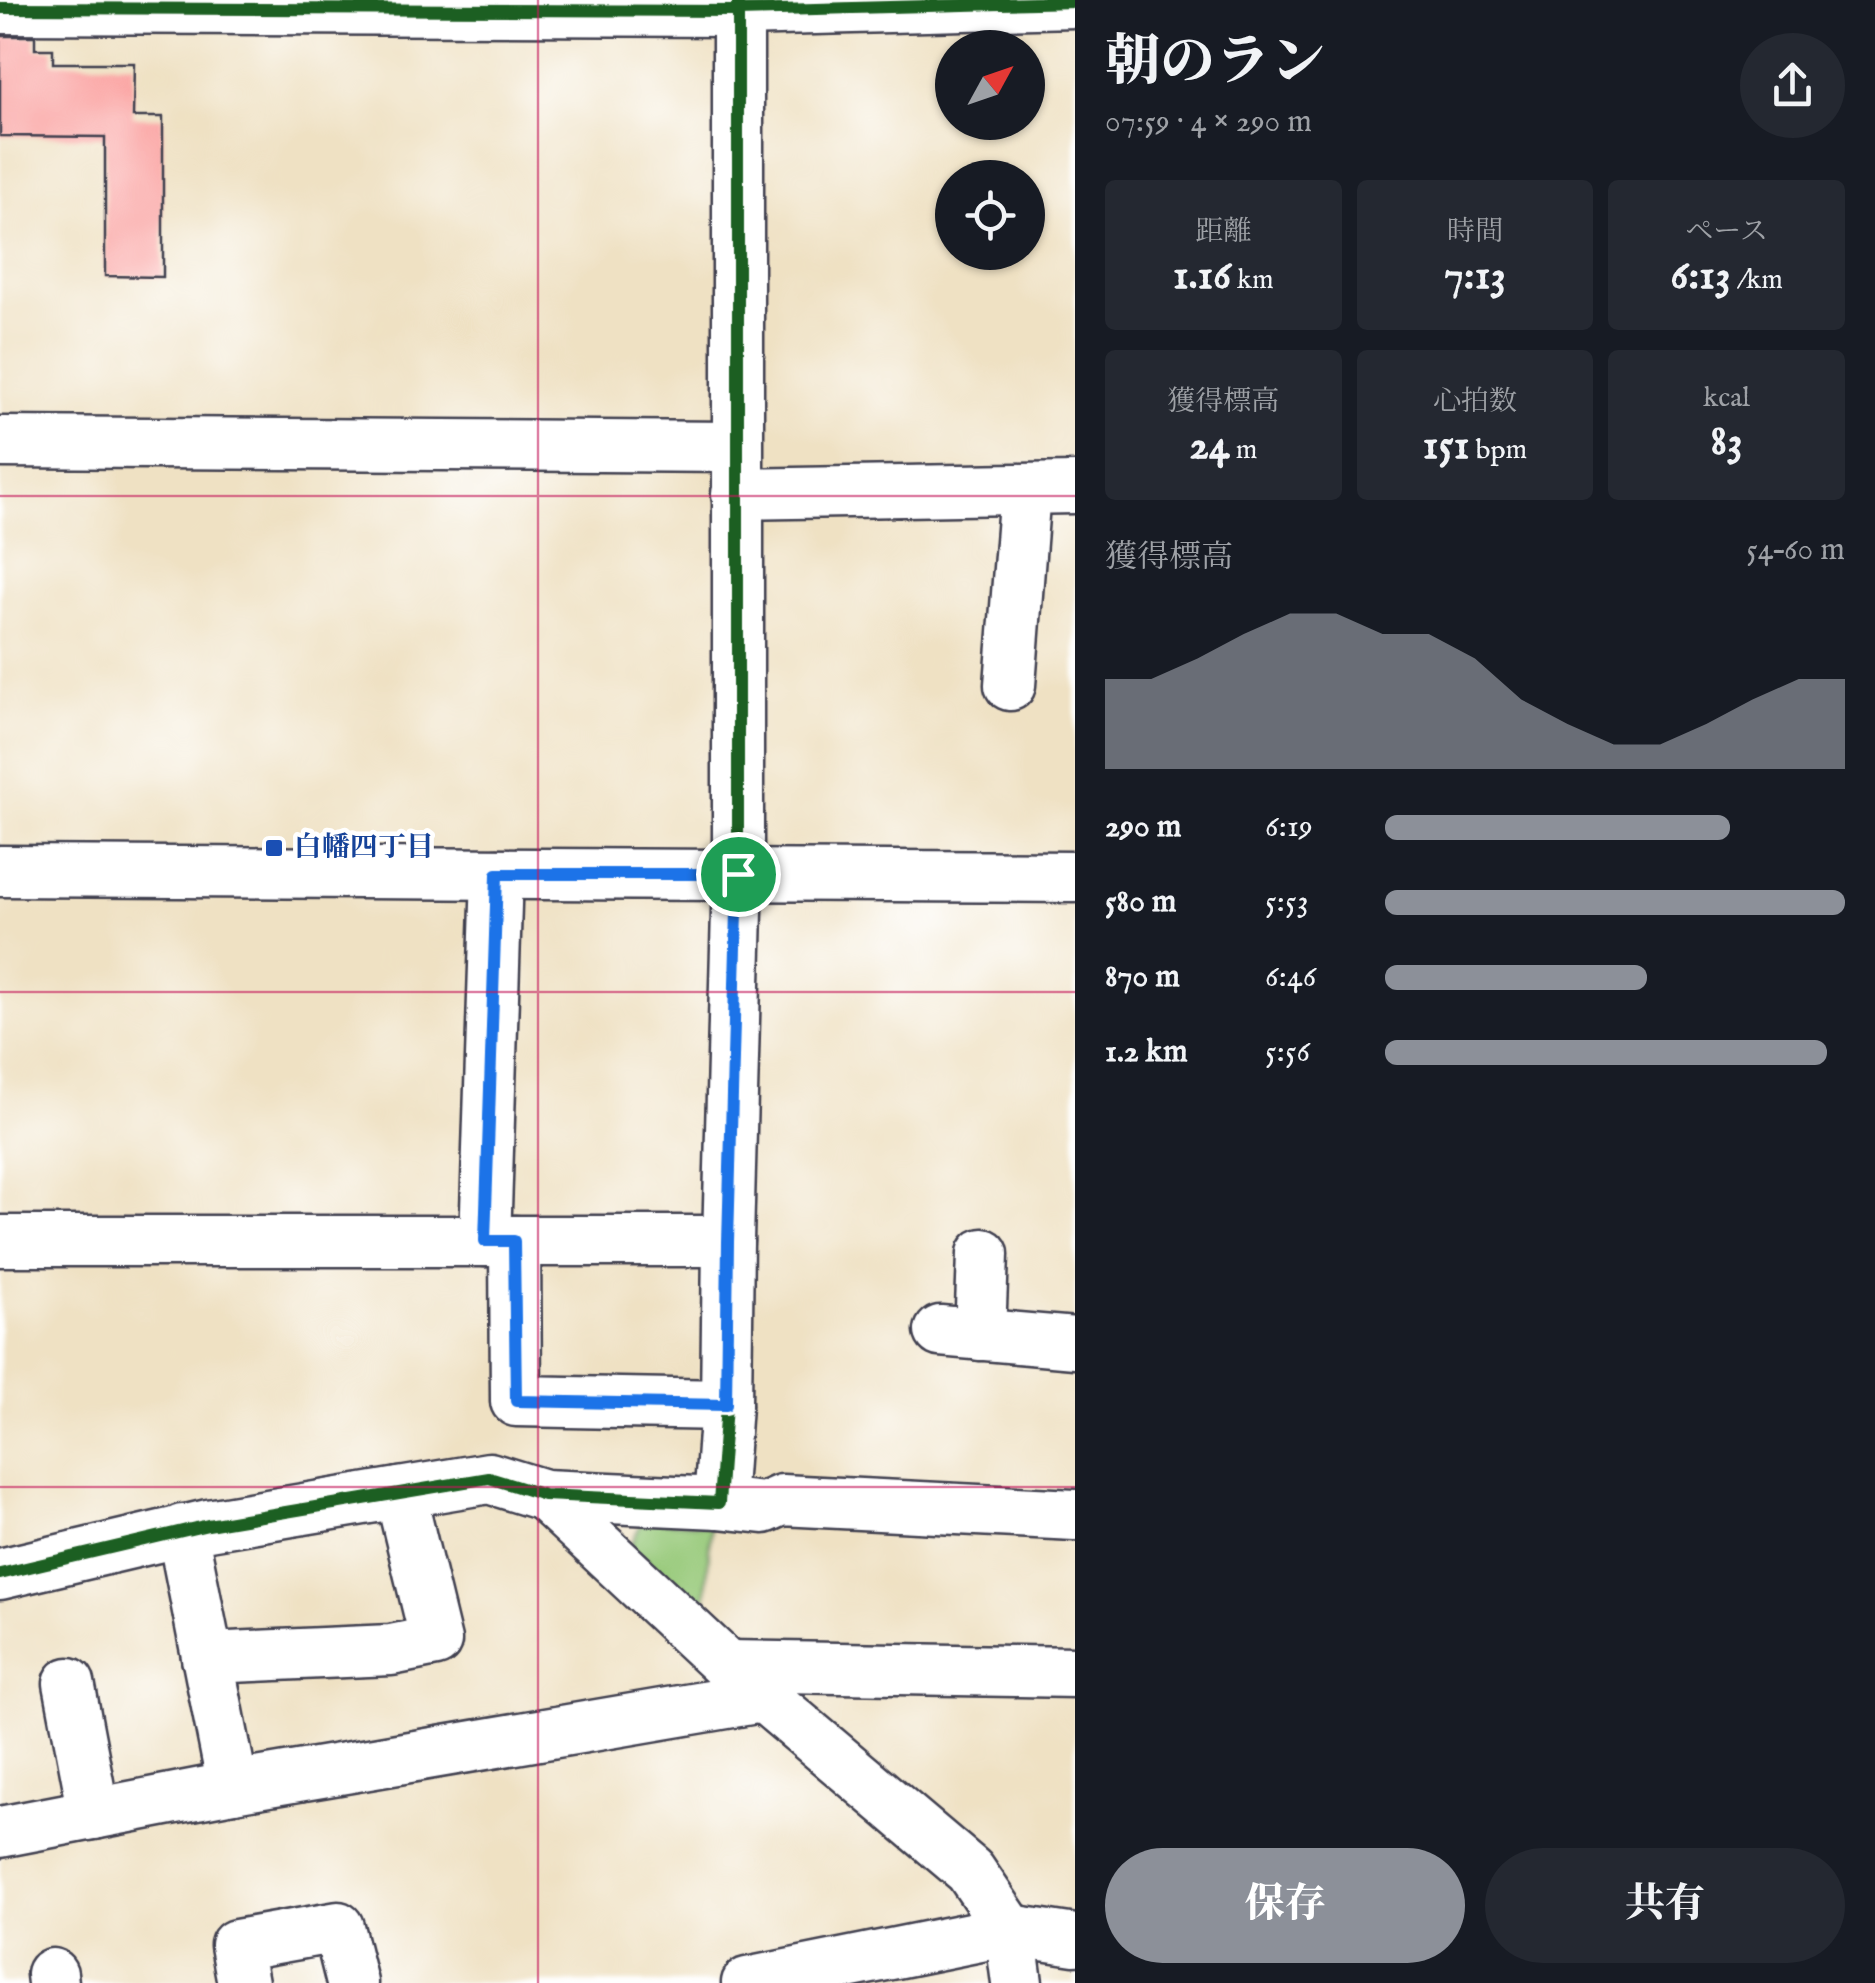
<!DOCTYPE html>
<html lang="ja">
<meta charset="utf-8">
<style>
body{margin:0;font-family:"IM FELL English","Noto Serif JP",serif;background:#242831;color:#f1f3f6;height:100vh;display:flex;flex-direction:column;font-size:38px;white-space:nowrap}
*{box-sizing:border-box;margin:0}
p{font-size:32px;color:#9ea1a6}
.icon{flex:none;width:55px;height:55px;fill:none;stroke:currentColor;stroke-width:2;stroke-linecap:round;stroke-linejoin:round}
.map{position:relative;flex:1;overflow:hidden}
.drawer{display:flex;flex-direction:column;background:#171b24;width:800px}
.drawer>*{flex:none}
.needle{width:65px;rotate:50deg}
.controls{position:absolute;left:935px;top:30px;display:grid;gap:20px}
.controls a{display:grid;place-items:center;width:110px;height:110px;border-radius:50%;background:#171b24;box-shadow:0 2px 8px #0004;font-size:50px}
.pin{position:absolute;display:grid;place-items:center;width:85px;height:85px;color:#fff;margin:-42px;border:5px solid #fff;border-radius:50%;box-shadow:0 2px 10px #0007}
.round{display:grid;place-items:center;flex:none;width:105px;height:105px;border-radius:52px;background:#242831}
.headline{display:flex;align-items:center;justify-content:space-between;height:170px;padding:0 30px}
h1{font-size:55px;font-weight:800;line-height:75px}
.metrics{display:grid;grid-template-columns:repeat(3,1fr);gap:15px;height:170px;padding:10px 30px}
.metrics div{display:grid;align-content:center;border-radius:10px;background:#242831;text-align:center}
.metrics b{font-size:42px;font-weight:800}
.metrics small{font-size:28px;font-weight:400}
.metrics p{font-size:28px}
.chart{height:280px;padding:20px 30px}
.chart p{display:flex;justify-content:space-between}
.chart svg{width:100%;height:180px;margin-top:10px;fill:#8c9099;opacity:.7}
.button{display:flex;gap:20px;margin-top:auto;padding:20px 30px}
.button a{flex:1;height:115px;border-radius:60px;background:#8c9099;color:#fff;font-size:40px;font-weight:800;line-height:115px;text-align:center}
.button a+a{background:#242831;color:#f1f3f6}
ul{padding:0 30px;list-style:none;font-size:32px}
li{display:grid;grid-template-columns:160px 120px 1fr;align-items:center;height:75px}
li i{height:25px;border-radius:12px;background:#8c9099}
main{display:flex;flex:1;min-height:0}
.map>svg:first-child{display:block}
</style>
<main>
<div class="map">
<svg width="1075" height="1983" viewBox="0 0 1075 1983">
<rect width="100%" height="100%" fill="#fff"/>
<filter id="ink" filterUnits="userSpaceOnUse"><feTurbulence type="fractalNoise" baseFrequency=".01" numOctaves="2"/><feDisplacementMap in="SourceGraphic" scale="20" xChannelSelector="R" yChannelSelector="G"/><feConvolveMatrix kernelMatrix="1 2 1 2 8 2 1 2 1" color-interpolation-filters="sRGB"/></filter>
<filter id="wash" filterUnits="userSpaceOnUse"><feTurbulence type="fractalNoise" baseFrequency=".0048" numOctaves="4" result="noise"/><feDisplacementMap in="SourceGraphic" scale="40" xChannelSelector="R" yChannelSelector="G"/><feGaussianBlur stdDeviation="2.25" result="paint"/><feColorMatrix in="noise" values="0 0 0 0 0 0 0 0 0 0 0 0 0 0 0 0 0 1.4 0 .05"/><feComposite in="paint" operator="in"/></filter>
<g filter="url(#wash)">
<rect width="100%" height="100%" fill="#efe1c3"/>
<path fill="#97c979" stroke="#5c765a" stroke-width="2.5" d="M 643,1520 L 711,1525 L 704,1617 L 628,1550 Z"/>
<g id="blocks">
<path fill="#faa3a1" d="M 0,36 L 35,36 L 35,49 L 53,49 L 53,63 L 134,63 L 133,117 L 163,117 L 163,277 L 105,276 L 105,137 L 0,136 Z"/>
</g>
</g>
<g filter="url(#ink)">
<use href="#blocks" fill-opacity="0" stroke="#413f4f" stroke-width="2.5"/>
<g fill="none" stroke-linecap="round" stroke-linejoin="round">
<defs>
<g id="minor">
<path d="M 0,8 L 737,11 L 1075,2"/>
<path d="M 0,442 L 737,447"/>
<path d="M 737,494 L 1075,488"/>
<path d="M 1010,685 L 1025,490"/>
<path d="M 0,871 L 1075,877"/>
<path d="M 0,1241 L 728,1241"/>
<path d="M 485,1241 L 497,874"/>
<path d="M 515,1241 L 516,1401 L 726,1405"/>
<path d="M 940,1331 L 1075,1343"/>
<path d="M 980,1335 L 983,1254"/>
<path d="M 544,1495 L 727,1666 L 970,1871 L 1010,1930 L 1017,1983"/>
<path d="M 719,1503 L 764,1508 L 782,1500 L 1075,1515"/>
<path d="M 182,1530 L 233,1787"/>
<path d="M 0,1574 L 208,1525 L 489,1478 L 544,1495 L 719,1503 L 726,1405 L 728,1241 L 738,874 L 738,0"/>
<path d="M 207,1658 L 391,1650 L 436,1641 L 400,1493"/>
<path d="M 727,1666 L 1075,1672"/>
<path d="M 69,1683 L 94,1814"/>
<path d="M 0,1832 L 233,1787 L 762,1697"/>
<path d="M 52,1974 L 53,1983"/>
<path d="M 243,1983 L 236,1945 L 338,1927 L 352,1983"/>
<path d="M 747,1983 L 1010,1930 L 1075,1940"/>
</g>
</defs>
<use href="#minor" stroke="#413f4f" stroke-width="55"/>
<use href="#minor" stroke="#fff" stroke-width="50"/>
<defs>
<g id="cycleway">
<path d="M 0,8 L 737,11 L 1075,2"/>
<path d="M 0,1574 L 208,1525 L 489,1478 L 544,1495 L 719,1503 L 726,1405 L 728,1241 L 738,874 L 738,0"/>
</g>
</defs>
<use href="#cycleway" stroke="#fff" stroke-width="19"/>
<use href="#cycleway" stroke="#1b5e20" stroke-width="12"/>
</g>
</g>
<g fill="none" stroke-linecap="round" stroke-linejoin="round" filter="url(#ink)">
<defs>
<path id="route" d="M 497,874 L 738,874 L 728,1242 L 726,1405 L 516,1401 L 514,1241 L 485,1241 Z"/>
</defs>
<use href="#route" stroke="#fff" stroke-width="20"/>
<use href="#route" stroke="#1a73e8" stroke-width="12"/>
</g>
<path fill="none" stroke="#c2185b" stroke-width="2.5" stroke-opacity="0.55" d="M 538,0 L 538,1983M 0,496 L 1075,496M 0,992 L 1075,992M 0,1487 L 1075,1487"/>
<rect fill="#1a4fb4" stroke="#fff" stroke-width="4" x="264" y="838" width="20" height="20" rx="5"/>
<g text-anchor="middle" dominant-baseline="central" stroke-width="9" stroke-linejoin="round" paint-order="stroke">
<g font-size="28" font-weight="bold" fill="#164399" stroke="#fff" text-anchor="start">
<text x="294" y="848">白幡四丁目</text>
</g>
</g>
</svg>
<div class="controls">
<a><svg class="needle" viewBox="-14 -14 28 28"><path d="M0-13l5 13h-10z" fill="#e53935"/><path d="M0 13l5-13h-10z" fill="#9ea1a6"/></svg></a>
<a><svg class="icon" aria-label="locate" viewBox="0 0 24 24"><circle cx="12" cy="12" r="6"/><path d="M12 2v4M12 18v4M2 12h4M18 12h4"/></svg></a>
</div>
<div class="pin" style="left:738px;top:874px;background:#1e9e55"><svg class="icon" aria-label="arrive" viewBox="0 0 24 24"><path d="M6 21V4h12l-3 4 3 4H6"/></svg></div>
</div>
<section class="drawer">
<div class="headline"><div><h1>朝のラン</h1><p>07:59 · 4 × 290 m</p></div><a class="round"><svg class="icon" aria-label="share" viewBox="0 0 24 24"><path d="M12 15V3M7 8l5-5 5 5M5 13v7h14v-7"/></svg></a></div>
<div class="metrics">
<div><p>距離</p><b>1.16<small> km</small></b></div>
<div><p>時間</p><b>7:13</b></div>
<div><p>ペース</p><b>6:13<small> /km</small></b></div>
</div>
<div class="metrics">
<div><p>獲得標高</p><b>24<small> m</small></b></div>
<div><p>心拍数</p><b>151<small> bpm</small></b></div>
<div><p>kcal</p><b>83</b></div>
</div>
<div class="chart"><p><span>獲得標高</span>54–60 m</p>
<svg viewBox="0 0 160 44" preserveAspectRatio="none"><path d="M0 44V22L10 22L20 17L30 11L40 6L50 6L60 11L70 11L80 17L90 27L100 33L110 38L120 38L130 33L140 27L150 22L160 22V44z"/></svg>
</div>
<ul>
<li><b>290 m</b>6:19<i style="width:75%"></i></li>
<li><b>580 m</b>5:53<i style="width:100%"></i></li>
<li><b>870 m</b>6:46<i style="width:57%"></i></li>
<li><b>1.2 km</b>5:56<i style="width:96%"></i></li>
</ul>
<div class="button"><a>保存</a><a>共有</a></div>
</section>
</main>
